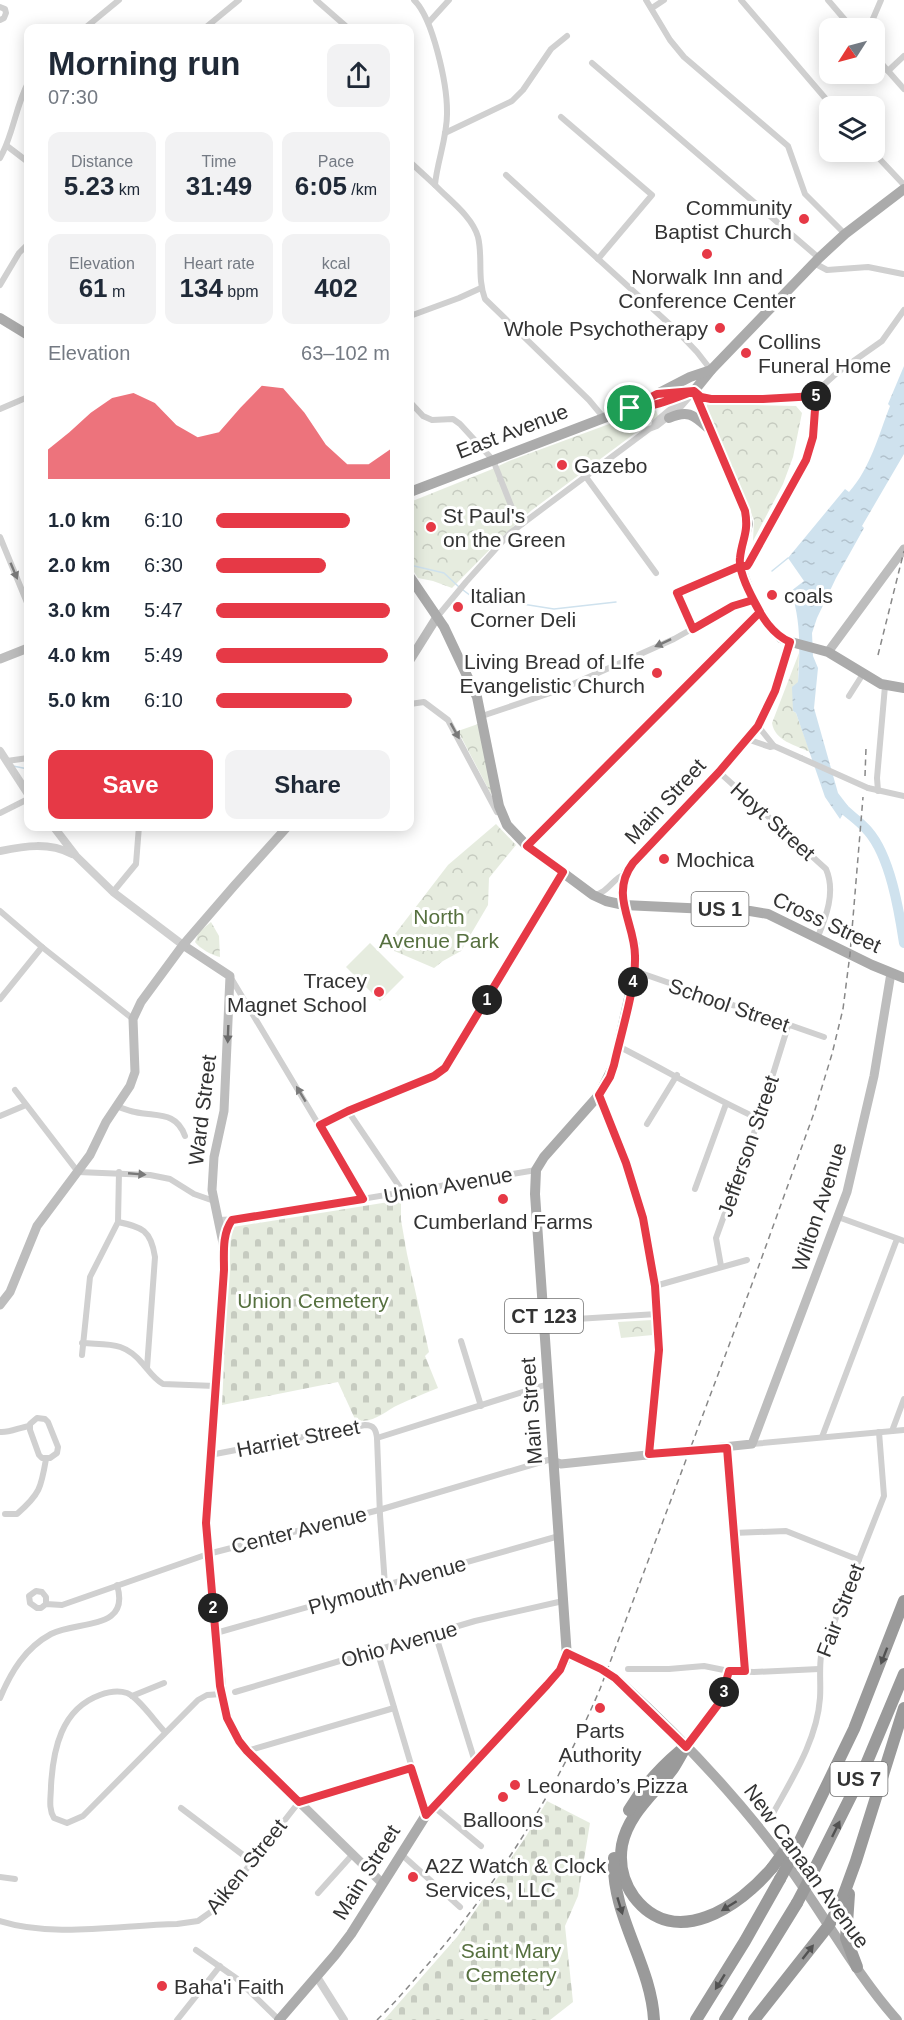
<!DOCTYPE html>
<meta charset="utf-8">
<style>
body{margin:0;font-family:Arial,sans-serif;background:#f2f2f3;color:#1f2937;height:100vh;display:flex;flex-direction:column;font-size:22px;white-space:nowrap}
*{box-sizing:border-box;margin:0}
p{font-size:20px;color:#747a83}
.icon{flex:none;width:33px;height:33px;fill:none;stroke:currentColor;stroke-width:2;stroke-linecap:round;stroke-linejoin:round}
.map{position:relative;flex:1;overflow:hidden}
.side{position:absolute;left:24px;top:24px;width:390px;height:807px;display:flex;flex-direction:column;background:#fff;border-radius:12px;box-shadow:0 3px 15px #0003}
.side>*{flex:none}
.needle{width:39px;rotate:234deg}
.buttons{position:absolute;left:819px;top:18px;display:grid;gap:12px}
.buttons a{display:grid;place-items:center;width:66px;height:66px;border-radius:12px;background:#fff;box-shadow:0 3px 15px #0003;font-size:30px}
.pin{position:absolute;display:grid;place-items:center;width:51px;height:51px;color:#fff;margin:-26px;border:3px solid #fff;border-radius:50%;box-shadow:0 2px 6px #0007}
.km{position:absolute;width:30px;height:30px;margin:-15px;border-radius:50%;background:#222;color:#fff;font-size:16px;line-height:30px;text-align:center}
.round{display:grid;place-items:center;flex:none;width:63px;height:63px;border-radius:12px;background:#f2f2f3}
.headline{display:flex;align-items:center;justify-content:space-between;height:102px;padding:0 24px}
h1{font-size:33px;font-weight:800;line-height:45px}
.stats{display:grid;grid-template-columns:repeat(3,1fr);gap:9px;height:102px;padding:6px 24px}
.stats div{display:grid;align-content:center;border-radius:12px;background:#f2f2f3;text-align:center}
.stats b{font-size:26px;font-weight:800}
.stats small{font-size:16px;font-weight:400}
.stats p{font-size:16px}
.chart{height:168px;padding:12px 24px}
.chart p{display:flex;justify-content:space-between}
.chart svg{width:100%;height:108px;margin-top:6px;fill:#e63946;opacity:.7}
.button{display:flex;gap:12px;margin-top:auto;padding:12px 24px}
.button a{flex:1;height:69px;border-radius:12px;background:#e63946;color:#fff;font-size:24px;font-weight:800;line-height:69px;text-align:center}
.button a+a{background:#f2f2f3;color:#1f2937}
ul{padding:0 24px;list-style:none;font-size:20px}
li{display:grid;grid-template-columns:96px 72px 1fr;align-items:center;height:45px}
li i{height:15px;border-radius:8px;background:#e63946}
.map>svg:first-child{display:block}
</style>
<div class="map">
<svg width="904" height="2020" viewBox="0 0 904 2020">
<defs>
<pattern id="cemetery-stones" width="16" height="16" patternUnits="userSpaceOnUse" patternTransform="scale(1.5)"><rect width="16" height="16" fill="#e6ecdf"/><path d="M2 7V4a2 2 0 0 1 4 0v3zM10 15v-3a2 2 0 0 1 4 0v3z" fill="#c6cbc0"/></pattern>
<pattern id="park-crowns" width="20" height="18" patternUnits="userSpaceOnUse" patternTransform="scale(1.5)"><rect width="20" height="18" fill="#e6ecdf"/><path d="M2 6a3 3 0 1 1 6 0M12 15a3 3 0 1 1 6 0" fill="none" stroke="#c6cbc0"/></pattern>
<pattern id="water-ripples" width="26" height="14" patternUnits="userSpaceOnUse" patternTransform="scale(1.5)"><rect width="26" height="14" fill="#cfe2ee"/><path d="M2 4q2-2 4 0t4 0M15 11q2-2 4 0t4 0" fill="none" stroke="#b2c2cd"/></pattern>
</defs>
<rect width="100%" height="100%" fill="#fff"/>
<g fill="url(#cemetery-stones)">
<path d="M 401,1200 L 401,1220 L 407,1254 L 429,1352 L 425,1356 L 438,1388 C 425,1393 411,1399 398,1405 C 385,1411 371,1426 355,1419 L 338,1382 L 222,1405 L 230,1236 L 233,1227 Z"/>
<path d="M 547,1801 L 590,1823 L 578,1896 L 565,1926 L 573,2002 L 550,2020 L 384,2020 L 457,1937 L 525,1838 Z"/>
</g>
<g fill="url(#park-crowns)">
<path d="M 707,404 L 796,406 L 802,413 L 793,457 L 783,484 L 753,541 L 754,520 L 707,408 Z"/>
<path d="M 647,410 L 656,410 L 658,416 L 532,510 L 506,533 L 452,588 L 433,581 L 418,578 L 410,566 L 410,502 L 490,470 L 509,461 Z"/>
<path d="M 799,653 L 798,682 L 793,711 L 796,713 L 810,752 C 795,745 775,741 772,723 Z"/>
<path d="M 478,724 L 492,792 L 491,794 L 458,731 Z"/>
<path d="M 496,824 L 516,845 L 489,878 L 488,905 L 461,951 L 443,961 L 434,968 L 385,947 L 448,865 Z"/>
<path d="M 211,922 L 219,936 L 220,957 C 213,956 199,948 195,942 L 199,932 Z"/>
<path d="M 652,1320 L 653,1335 L 621,1338 L 618,1322 Z"/>
</g>
<path fill="#e6ecdf" d="M 370,943 L 404,977 L 380,1001 L 346,967 Z"/>
<path fill="url(#water-ripples)" d="M 904,366 L 904,454 L 862,526 L 864,528 L 836,578 L 817,618 L 812,633 L 813,656 L 818,668 L 814,708 L 838,793 L 848,806 L 840,819 L 825,797 L 796,713 L 793,711 L 792,687 L 798,682 C 800,650 801,621 791,591 L 804,581 L 788,558 L 845,489 L 849,492 C 870,469 879,434 890,406 L 888,404 Z"/>
<g fill="none" stroke-linecap="round" stroke-linejoin="round">
<g stroke="#cfe2ee" stroke-width="1.5">
<path d="M 410,565 L 444,573 L 459,587"/>
<path d="M 772,571 L 788,558"/>
<path d="M 463,590 L 471,596 L 554,609 L 616,602"/>
<path d="M 13,766 L 28,769"/>
</g>
<path stroke="#cfe2ee" stroke-width="10" d="M 837,802 C 846,813 859,820 868,831 C 890,856 899,910 904,943"/>
<g stroke="#d0d0d0" stroke-width="6">
<path d="M 316,0 L 348,28"/>
<path d="M 414,0 C 433,18 447,84 447,111 C 448,136 437,161 435,185 C 449,200 472,216 478,237 C 483,257 477,278 485,299 L 589,400 L 604,418"/>
<path d="M 646,0 L 670,40 L 684,57 L 788,146 L 805,194 L 845,234"/>
<path d="M 741,0 L 832,106"/>
<path d="M 828,0 L 852,28"/>
<path d="M 0,7 L 5,9 L 6,13 L 4,18 L 0,20"/>
<path d="M 652,8 L 664,0"/>
<path d="M 429,22 L 449,0"/>
<path d="M 85,28 L 119,0"/>
<path d="M 205,28 L 239,0"/>
<path d="M 869,28 L 881,0"/>
<path d="M 874,55 L 904,89"/>
<path d="M 592,63 L 819,258"/>
<path d="M 888,71 L 904,56"/>
<path d="M 561,117 L 652,195 L 598,259"/>
<path d="M 445,133 L 512,101 L 523,90 L 551,49 L 567,36"/>
<path d="M 7,146 L 28,162"/>
<path d="M 873,152 L 904,185"/>
<path d="M 0,158 C 13,136 15,108 28,83"/>
<path d="M 410,162 L 435,185"/>
<path d="M 506,175 L 676,330 L 697,352 L 711,370"/>
<path d="M 814,263 L 827,270 L 868,267 L 903,274"/>
<path d="M 0,285 L 19,253 L 28,244"/>
<path d="M 410,316 L 459,298 L 481,288"/>
<path d="M 697,394 C 714,406 793,397 816,396"/>
<path d="M 410,402 L 423,416 L 432,420 L 453,419 L 460,424 L 493,460 L 514,513 L 522,524"/>
<path d="M 0,409 L 28,397"/>
<path d="M 654,426 L 655,422 L 681,400"/>
<path d="M 586,477 L 656,573"/>
<path d="M 0,537 L 28,605"/>
<path d="M 437,617 L 466,582 L 510,533 L 649,429 L 657,426 L 679,409 L 694,392"/>
<path d="M 693,629 L 677,593 L 740,566 L 747,566 L 749,563 L 806,460 L 813,437 L 816,396 L 819,389 L 838,372 L 882,341 L 904,310"/>
<path d="M 849,696 L 863,674"/>
<path d="M 410,704 L 424,702 L 448,720 L 497,812"/>
<path d="M 482,716 L 562,689 L 674,639 L 733,606 L 753,600"/>
<path d="M 758,726 L 774,746"/>
<path d="M 747,739 L 770,747 L 774,746 L 801,758"/>
<path d="M 7,761 L 28,758"/>
<path d="M 719,772 L 826,869 C 836,892 826,917 817,939"/>
<path d="M 868,788 L 904,796"/>
<path d="M 878,791 L 877,778 L 885,686"/>
<path d="M 0,813 L 28,799"/>
<path d="M 527,846 L 760,612"/>
<path d="M 113,892 L 136,864 L 139,826"/>
<path d="M 594,895 C 608,893 613,878 625,874"/>
<path d="M 0,911 L 42,947 L 133,1019"/>
<path d="M 635,971 L 824,1037"/>
<path d="M 231,978 L 363,1199"/>
<path d="M 0,999 L 42,947"/>
<path d="M 618,1046 C 665,1070 711,1097 759,1119"/>
<path d="M 15,1090 L 78,1172 L 150,1175 L 170,1179 L 194,1194 L 214,1201"/>
<path d="M 599,1095 C 631,1176 662,1261 659,1350 C 659,1385 652,1420 649,1454"/>
<path d="M 116,1106 C 122,1108 129,1111 135,1112 C 157,1117 176,1111 185,1136"/>
<path d="M 348,1111 L 403,1192"/>
<path d="M 0,1116 L 26,1105"/>
<path d="M 647,1124 L 677,1075"/>
<path d="M 320,1125 L 348,1111 L 434,1076 L 445,1068 L 563,872"/>
<path d="M 695,1189 L 726,1104"/>
<path d="M 838,1217 L 904,1241"/>
<path d="M 218,1220 L 242,1219 L 536,1170"/>
<path d="M 118,1222 C 142,1227 151,1230 155,1257 L 147,1368"/>
<path d="M 225,1242 L 228,1227 L 232,1220"/>
<path d="M 721,1266 L 716,1238 L 759,1119 L 788,1026"/>
<path d="M 655,1286 L 747,1260"/>
<path d="M 544,1321 L 657,1314"/>
<path d="M 461,1341 L 481,1406"/>
<path d="M 82,1343 C 109,1345 124,1341 143,1364 C 149,1371 154,1379 163,1384 L 215,1386"/>
<path d="M 82,1355 L 90,1277 L 118,1222 L 119,1172"/>
<path d="M 37,1418 L 45,1419 L 48,1422 L 58,1447 L 57,1453 L 50,1458 L 42,1458 L 39,1455 L 30,1430 L 30,1424 Z"/>
<path d="M 892,1431 L 904,1399"/>
<path d="M 0,1432 C 10,1433 20,1427 30,1426"/>
<path d="M 822,1437 L 897,1239"/>
<path d="M 377,1438 L 548,1384"/>
<path d="M 752,1444 L 904,1430"/>
<path d="M 727,1448 L 745,1671"/>
<path d="M 210,1455 L 365,1425 C 374,1425 376,1430 377,1438 L 380,1515 L 385,1585"/>
<path d="M 5,1514 L 17,1514 C 40,1494 41,1488 46,1459"/>
<path d="M 733,1533 L 786,1531 L 859,1560"/>
<path d="M 46,1604 L 46,1597 L 42,1592 L 36,1591 L 29,1596 L 30,1603 L 37,1608 L 41,1608 L 46,1604 L 62,1605 L 208,1554 L 379,1510 L 548,1460 L 554,1462"/>
<path d="M 216,1633 L 559,1536"/>
<path d="M 435,1633 L 475,1762"/>
<path d="M 377,1650 L 426,1815"/>
<path d="M 628,1669 L 669,1669 L 704,1666 L 729,1671 L 754,1672 L 819,1669"/>
<path d="M 235,1692 L 475,1621 L 563,1601"/>
<path d="M 132,1696 L 164,1683"/>
<path d="M 0,1698 C 11,1672 25,1648 51,1634 C 78,1620 131,1631 117,1585"/>
<path d="M 165,1732 C 156,1723 138,1697 127,1693 C 118,1690 108,1692 100,1695 C 61,1709 53,1750 51,1786 C 51,1797 48,1808 54,1818 L 67,1823 L 83,1816 L 198,1700 L 207,1695 L 222,1694"/>
<path d="M 686,1747 C 708,1720 720,1705 729,1671"/>
<path d="M 247,1751 L 394,1708"/>
<path d="M 434,1807 L 481,1846"/>
<path d="M 181,1808 L 251,1861"/>
<path d="M 771,1817 C 791,1780 817,1741 820,1698 C 821,1684 819,1671 821,1656 L 884,1496 L 879,1432"/>
<path d="M 401,1854 L 460,1907"/>
<path d="M 0,1877 L 15,1879"/>
<path d="M 318,1893 L 353,1854"/>
<path d="M 0,1921 C 54,1938 120,1925 177,1924 L 198,1921 L 215,1909 L 299,1802 L 411,1768"/>
<path d="M 196,1950 L 236,1978 L 279,2020"/>
<path d="M 177,2020 L 220,1966"/>
</g>
<g stroke="#d0d0d0" stroke-width="8">
<path d="M 0,751 L 28,794"/>
<path d="M 53,826 L 76,856 L 113,892 L 183,945"/>
<path d="M 0,851 C 25,846 49,842 72,854"/>
<path d="M 317,1977 L 344,2020"/>
</g>
<g stroke="#bdbdbd" stroke-width="9">
<path d="M 828,652 L 904,549"/>
<path d="M 0,659 L 28,648"/>
<path d="M 410,660 L 437,617"/>
<path d="M 624,905 L 623,887 L 626,872 L 719,772 L 758,726 L 775,691 L 791,642"/>
<path d="M 183,945 L 230,976 L 224,1111 L 214,1157 L 212,1190 L 224,1248 L 224,1270 L 206,1523 L 208,1554 L 223,1701 L 231,1727 L 247,1751 L 382,1883"/>
<path d="M 0,1305 L 10,1292 L 37,1226 L 90,1155 L 106,1122 L 130,1086 L 135,1072 L 133,1019 L 141,1002 L 183,945 L 234,886 L 288,826"/>
<path d="M 555,1462 L 561,1464 L 752,1444 L 847,1192 L 874,1076 L 891,973"/>
</g>
<g stroke="#ababab" stroke-width="10">
<path d="M 0,318 L 28,335"/>
<path d="M 694,391 L 745,511 L 748,524 L 740,556 L 740,566 L 753,600 L 769,626 L 781,638 L 791,642 L 828,652 L 881,684 L 904,688"/>
<path d="M 630,408 L 640,408 L 662,403 L 694,391 L 711,370 L 819,258 L 845,234 L 904,189"/>
<path d="M 669,418 C 687,410 693,414 707,427"/>
<path d="M 410,492 L 630,408 L 690,377 L 711,370"/>
<path d="M 410,577 L 444,627 L 477,697 L 499,806 L 507,825 L 527,846 L 593,895 L 606,901 L 624,905 L 750,911 L 768,914 L 872,965 L 904,978"/>
<path d="M 567,1653 L 601,1669 L 620,1682 C 683,1739 742,1802 792,1871 C 827,1920 857,1975 897,2020"/>
<path d="M 279,2020 L 335,1955 L 351,1934 L 426,1815 L 547,1685 L 560,1670 L 567,1657 L 535,1194 L 536,1170 L 544,1157 L 599,1095 L 614,1065 L 635,971 L 635,946 L 624,905"/>
</g>
<g stroke="#9a9a9a" stroke-width="12">
<path d="M 686,1747 C 681,1754 677,1763 672,1770 C 654,1794 628,1814 622,1845 C 619,1863 623,1882 634,1897 C 675,1951 740,1906 772,1868"/>
<path d="M 629,1810 C 642,1788 660,1768 680,1751"/>
<path d="M 792,1857 L 854,1729 L 904,1601"/>
<path d="M 614,1858 C 611,1916 651,1963 654,2020"/>
<path d="M 809,1880 L 862,1774 L 904,1674"/>
<path d="M 849,1894 L 846,1938 L 857,1967"/>
<path d="M 696,2020 L 745,1941 L 780,1879"/>
<path d="M 725,2020 L 797,1903"/>
<path d="M 754,2020 L 829,1925 L 841,1902 L 856,1861 L 904,1708"/>
</g>
<g stroke="#888" stroke-width="1.5" stroke-dasharray="6 4.5" stroke-linecap="butt">
<path d="M 878,655 L 904,551"/>
<path d="M 865,776 L 866,748"/>
<path d="M 377,2020 C 396,2002 412,1982 429,1963 C 500,1881 557,1789 600,1689 L 758,1268 L 814,1113 L 832,1054 L 843,1009 L 850,954 L 863,797"/>
</g>
<path stroke="#d0d0d0" stroke-width="6" d="M 801,758 L 868,788"/>
<g stroke="#9a9a9a" stroke-width="12">
<path d="M 772,1868 L 786,1849"/>
<path d="M 780,1879 L 792,1857"/>
<path d="M 797,1903 L 809,1880"/>
</g>
</g>
<defs><path id="oneway-solid" d="M-6-.8H1V-3.2L6.5 0L1 3.2V.8H-6Z" transform="scale(1.5)"/></defs>
<g fill="#7a7a7a">
<use href="#oneway-solid" transform="translate(14 571) rotate(67)"/>
<use href="#oneway-solid" transform="translate(663 643) rotate(155)"/>
<use href="#oneway-solid" transform="translate(455 731) rotate(61)"/>
<use href="#oneway-solid" transform="translate(301 1094) rotate(-121)"/>
<use href="#oneway-solid" transform="translate(137 1174) rotate(5)"/>
</g>
<use fill="#6a6a6a" href="#oneway-solid" transform="translate(228 1034) rotate(92)"/>
<g fill="#525252">
<use href="#oneway-solid" transform="translate(884 1656) rotate(111)"/>
<use href="#oneway-solid" transform="translate(836 1829) rotate(-64)"/>
<use href="#oneway-solid" transform="translate(620 1906) rotate(73)"/>
<use href="#oneway-solid" transform="translate(729 1906) rotate(148)"/>
<use href="#oneway-solid" transform="translate(808 1952) rotate(-52)"/>
<use href="#oneway-solid" transform="translate(720 1982) rotate(122)"/>
</g>
<g fill="none" stroke-linecap="round" stroke-linejoin="round">
<defs>
<path id="route" d="M 630,408 C 652,408 673,399 694,391 L 745,511 C 749,533 742,539 740,558 C 738,573 753,599 760,612 L 527,846 L 563,872 L 445,1068 L 434,1076 L 348,1111 L 320,1125 L 363,1199 L 232,1220 C 222,1234 224,1253 224,1270 L 206,1523 L 220,1686 L 227,1718 L 239,1741 L 247,1751 L 299,1802 L 411,1768 L 426,1815 L 547,1685 L 560,1670 L 567,1653 L 601,1669 L 615,1678 L 686,1747 L 720,1702 L 729,1671 L 745,1671 L 727,1448 L 649,1454 L 659,1350 L 655,1286 L 643,1218 L 626,1163 L 599,1095 L 610,1077 L 614,1065 C 621,1033 636,987 635,956 C 635,923 609,895 633,863 L 719,772 L 758,726 L 775,691 L 790,642 C 772,634 762,617 753,600 L 733,606 L 693,629 L 677,593 L 740,566 L 747,566 L 749,563 L 806,460 L 813,437 L 816,396 L 763,399 L 711,399 L 701,397 L 694,391 L 657,394 L 630,408"/>
</defs>
<use href="#route" stroke="#fff" stroke-width="12"/>
<use href="#route" stroke="#e63946" stroke-width="8"/>
</g>
<g fill="#e63946" stroke="#fff" stroke-width="2">
<circle cx="804" cy="219" r="6"/>
<circle cx="707" cy="254" r="6"/>
<circle cx="720" cy="328" r="6"/>
<circle cx="746" cy="353" r="6"/>
<circle cx="562" cy="465" r="6"/>
<circle cx="431" cy="527" r="6"/>
<circle cx="772" cy="595" r="6"/>
<circle cx="458" cy="607" r="6"/>
<circle cx="657" cy="673" r="6"/>
<circle cx="664" cy="859" r="6"/>
<circle cx="379" cy="992" r="6"/>
<circle cx="503" cy="1199" r="6"/>
<circle cx="600" cy="1708" r="6"/>
<circle cx="515" cy="1785" r="6"/>
<circle cx="503" cy="1797" r="6"/>
<circle cx="413" cy="1877" r="6"/>
<circle cx="162" cy="1986" r="6"/>
</g>
<g text-anchor="middle" dominant-baseline="central" stroke-width="6" stroke-linejoin="round" paint-order="stroke">
<g fill="#fff" stroke="#707070" stroke-width="1.5">
<rect x="691.5" y="892" width="57" height="34" rx="4.5"/>
<rect x="505" y="1299" width="78" height="34" rx="4.5"/>
<rect x="830.5" y="1762" width="57" height="34" rx="4.5"/>
</g>
<g font-size="20" font-weight="bold" fill="#333">
<text x="720" y="909">US 1</text>
<text x="544" y="1316">CT 123</text>
<text x="859" y="1779">US 7</text>
</g>
<g font-size="21" fill="#333" stroke="#fff" text-anchor="start">
<text x="792" y="207" text-anchor="end">Community<tspan x="792" dy="24">Baptist Church</tspan></text>
<text x="707" y="276" text-anchor="middle">Norwalk Inn and<tspan x="707" dy="24">Conference Center</tspan></text>
<text x="708" y="328" text-anchor="end">Whole Psychotherapy</text>
<text x="758" y="341">Collins<tspan x="758" dy="24">Funeral Home</tspan></text>
<text x="574" y="465">Gazebo</text>
<text x="443" y="515">St Paul's<tspan x="443" dy="24">on the Green</tspan></text>
<text x="470" y="595">Italian<tspan x="470" dy="24">Corner Deli</tspan></text>
<text x="784" y="595">coals</text>
<text x="645" y="661" text-anchor="end">Living Bread of LIfe<tspan x="645" dy="24">Evangelistic Church</tspan></text>
<text x="676" y="859">Mochica</text>
<text x="367" y="980" text-anchor="end">Tracey<tspan x="367" dy="24">Magnet School</tspan></text>
<text x="503" y="1221" text-anchor="middle">Cumberland Farms</text>
<text x="600" y="1730" text-anchor="middle">Parts<tspan x="600" dy="24">Authority</tspan></text>
<text x="527" y="1785">Leonardo’s Pizza</text>
<text x="503" y="1819" text-anchor="middle">Balloons</text>
<text x="425" y="1865">A2Z Watch &amp; Clock<tspan x="425" dy="24">Services, LLC</tspan></text>
<text x="174" y="1986">Baha'i Faith</text>
</g>
<g font-size="21" fill="#333" stroke="#fff">
<text transform="translate(512 431) rotate(-21)">East Avenue</text>
<text transform="translate(665 801) rotate(-47)">Main Street</text>
<text transform="translate(773 821) rotate(42)">Hoyt Street</text>
<text transform="translate(827 922) rotate(25)">Cross Street</text>
<text transform="translate(729 1005) rotate(19)">School Street</text>
<text transform="translate(202 1110) rotate(-83)">Ward Street</text>
<text transform="translate(748 1146) rotate(-71)">Jefferson Street</text>
<text transform="translate(448 1185) rotate(-10)">Union Avenue</text>
<text transform="translate(819 1207) rotate(-72)">Wilton Avenue</text>
<text transform="translate(531 1411) rotate(-94)">Main Street</text>
<text transform="translate(298 1438) rotate(-11)">Harriet Street</text>
<text transform="translate(299 1530) rotate(-14)">Center Avenue</text>
<text transform="translate(387 1585) rotate(-16)">Plymouth Avenue</text>
<text transform="translate(840 1610) rotate(-69)">Fair Street</text>
<text transform="translate(399 1644) rotate(-16)">Ohio Avenue</text>
<text transform="translate(246 1866) rotate(-51)">Aiken Street</text>
<text transform="translate(807 1866) rotate(54)">New Canaan Avenue</text>
<text transform="translate(366 1872) rotate(-58)">Main Street</text>
</g>
<g font-size="21" fill="#56703f" stroke="#fff">
<text x="439" y="916">North<tspan x="439" dy="24">Avenue Park</tspan></text>
<text x="313" y="1300">Union Cemetery</text>
<text x="511" y="1950">Saint Mary<tspan x="511" dy="24">Cemetery</tspan></text>
</g>
</g>
</svg>
<div class="buttons">
<a><svg class="needle" viewBox="-14 -14 28 28"><path d="M0-13l5 13h-10z" fill="#e53935"/><path d="M0 13l5-13h-10z" fill="#747a83"/></svg></a>
<a><svg class="icon" aria-label="layers" viewBox="0 0 24 24"><path d="M12 4l9 5-9 5-9-5zM3 14l9 5 9-5"/></svg></a>
</div>
<div class="pin" style="left:630px;top:408px;background:#1e9e55"><svg class="icon" aria-label="arrive" viewBox="0 0 24 24"><path d="M6 21V4h12l-3 4 3 4H6"/></svg></div>
<b class="km" style="left:487px;top:1000px">1</b>
<b class="km" style="left:213px;top:1608px">2</b>
<b class="km" style="left:724px;top:1692px">3</b>
<b class="km" style="left:633px;top:982px">4</b>
<b class="km" style="left:816px;top:396px">5</b>
<section class="side">
<div class="headline"><div><h1>Morning run</h1><p>07:30</p></div><a class="round"><svg class="icon" aria-label="share" viewBox="0 0 24 24"><path d="M12 15V3M7 8l5-5 5 5M5 13v7h14v-7"/></svg></a></div>
<div class="stats">
<div><p>Distance</p><b>5.23<small> km</small></b></div>
<div><p>Time</p><b>31:49</b></div>
<div><p>Pace</p><b>6:05<small> /km</small></b></div>
</div>
<div class="stats">
<div><p>Elevation</p><b>61<small> m</small></b></div>
<div><p>Heart rate</p><b>134<small> bpm</small></b></div>
<div><p>kcal</p><b>402</b></div>
</div>
<div class="chart"><p><span>Elevation</span>63–102 m</p>
<svg viewBox="0 0 160 44" preserveAspectRatio="none"><path d="M0 44V32L10 25L20 17L30 11L40 9L50 13L60 22L70 27L80 25L90 15L100 6L110 7L120 17L130 30L140 38L150 38L160 32V44z"/></svg>
</div>
<ul>
<li><b>1.0 km</b>6:10<i style="width:77%"></i></li>
<li><b>2.0 km</b>6:30<i style="width:63%"></i></li>
<li><b>3.0 km</b>5:47<i style="width:100%"></i></li>
<li><b>4.0 km</b>5:49<i style="width:99%"></i></li>
<li><b>5.0 km</b>6:10<i style="width:78%"></i></li>
</ul>
<div class="button"><a>Save</a><a>Share</a></div>
</section>
</div>
